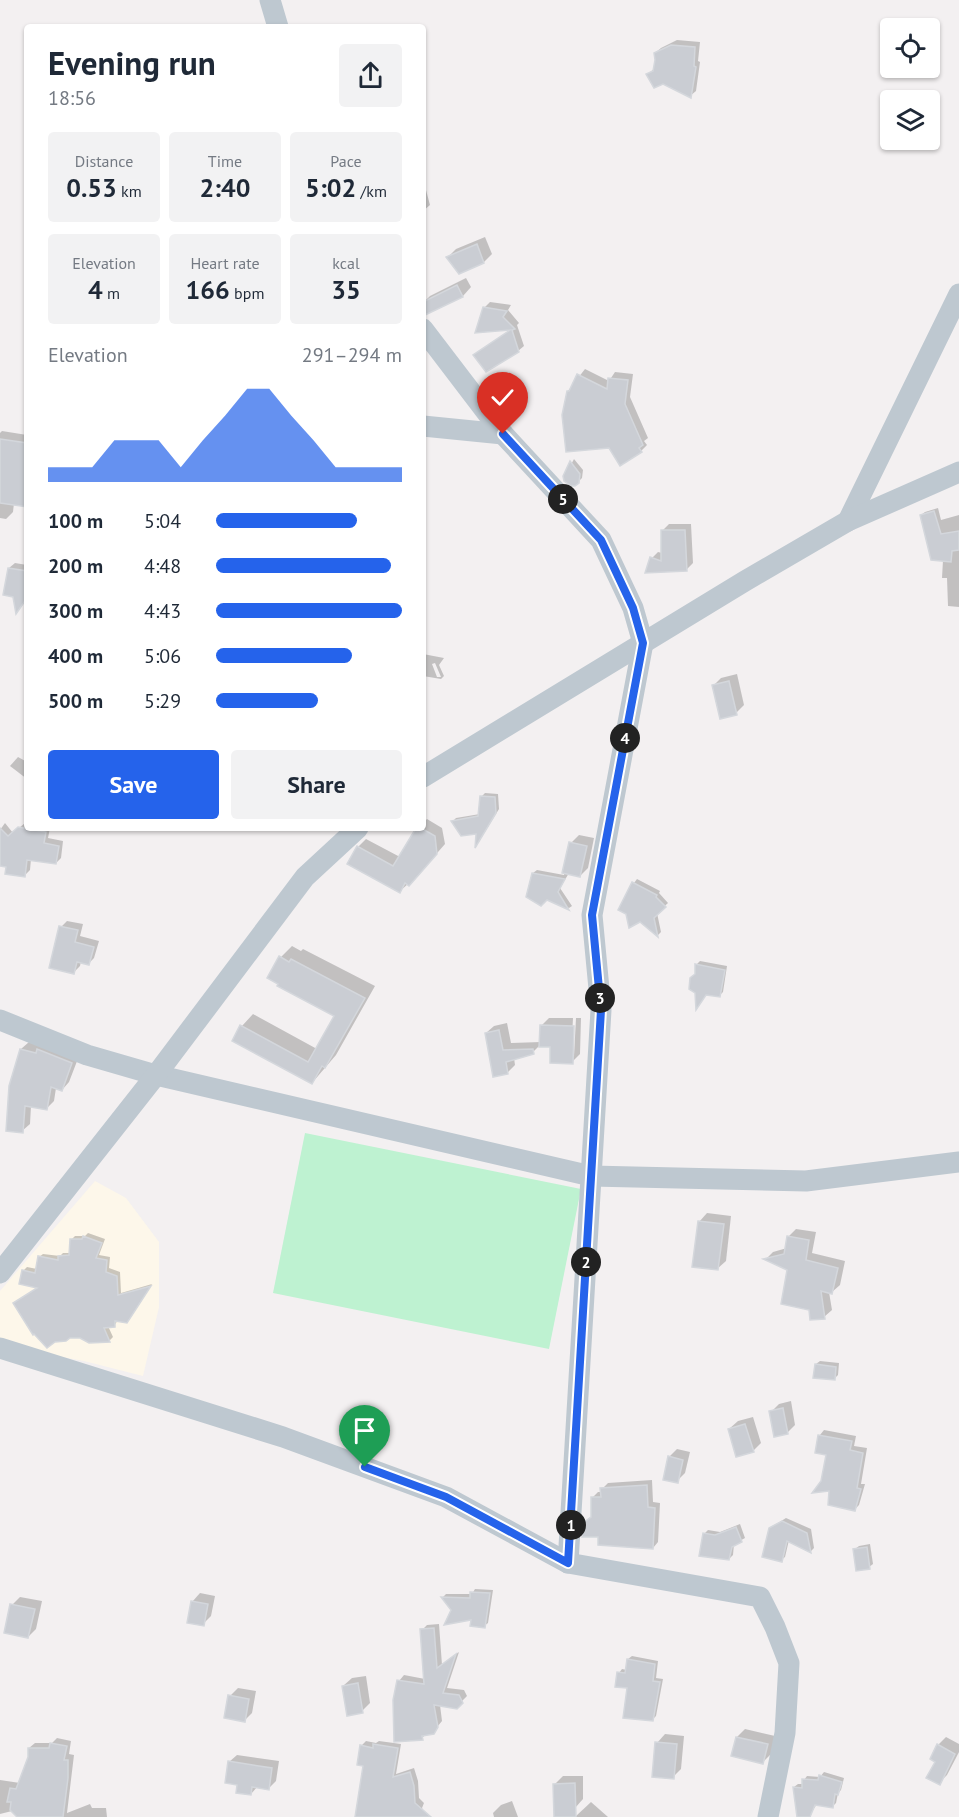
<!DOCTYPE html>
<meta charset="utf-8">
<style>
body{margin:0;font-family:"PT Sans",sans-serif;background:#f2f2f3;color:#1f2937;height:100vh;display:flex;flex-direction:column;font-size:22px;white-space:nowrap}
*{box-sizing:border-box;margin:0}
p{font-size:20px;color:#747a83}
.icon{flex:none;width:33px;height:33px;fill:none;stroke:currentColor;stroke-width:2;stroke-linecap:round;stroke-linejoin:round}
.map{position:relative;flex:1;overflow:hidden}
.panel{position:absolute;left:24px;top:24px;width:402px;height:807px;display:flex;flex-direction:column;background:#fff;border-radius:6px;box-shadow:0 2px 4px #0004}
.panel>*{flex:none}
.buttons{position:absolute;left:880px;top:18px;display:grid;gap:12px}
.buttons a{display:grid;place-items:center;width:60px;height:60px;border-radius:6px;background:#fff;box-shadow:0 2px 4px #0004;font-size:30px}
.pin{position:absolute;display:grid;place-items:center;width:51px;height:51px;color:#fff;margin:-62px -26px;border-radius:50% 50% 50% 0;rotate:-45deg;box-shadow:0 0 6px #0007}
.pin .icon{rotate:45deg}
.km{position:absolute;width:30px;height:30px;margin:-15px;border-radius:50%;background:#222;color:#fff;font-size:16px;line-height:30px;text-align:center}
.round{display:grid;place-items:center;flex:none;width:63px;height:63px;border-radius:6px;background:#f2f2f3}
.summary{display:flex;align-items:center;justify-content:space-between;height:102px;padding:0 24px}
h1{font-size:33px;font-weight:700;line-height:45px}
.stats{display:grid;grid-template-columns:repeat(3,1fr);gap:9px;height:102px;padding:6px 24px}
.stats div{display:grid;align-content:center;border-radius:6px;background:#f2f2f3;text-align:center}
.stats b{font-size:26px;font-weight:700}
.stats small{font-size:16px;font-weight:400}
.stats p{font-size:16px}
.chart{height:168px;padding:12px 24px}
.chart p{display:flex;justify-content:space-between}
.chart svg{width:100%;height:108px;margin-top:6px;fill:#2563eb;opacity:.7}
.primary-button{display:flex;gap:12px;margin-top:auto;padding:12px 24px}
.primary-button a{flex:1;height:69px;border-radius:6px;background:#2563eb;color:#fff;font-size:24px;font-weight:700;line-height:69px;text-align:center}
.primary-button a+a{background:#f2f2f3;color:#1f2937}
ul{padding:0 24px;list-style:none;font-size:20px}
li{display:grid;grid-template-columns:96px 72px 1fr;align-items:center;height:45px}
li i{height:15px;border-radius:8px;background:#2563eb}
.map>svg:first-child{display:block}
</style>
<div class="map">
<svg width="959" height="1817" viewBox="0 0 959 1817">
<rect width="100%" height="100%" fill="#f3f0f1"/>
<path fill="#fdf7ea" d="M 95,1181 L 126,1198 L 159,1242 L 159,1307 L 143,1376 L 84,1361 L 29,1351 L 0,1341 L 0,1291 Z"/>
<path fill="#bef2d1" d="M 305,1133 L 581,1189 L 549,1349 L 273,1293 Z"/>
<g fill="#0003" fill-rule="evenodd">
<path d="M 677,40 L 700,42 L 698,61 L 700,62 L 696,91 L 690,96 L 648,74 L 655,68 L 655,53 L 661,48 Z"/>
<path d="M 423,179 L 430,205 L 423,211 Z"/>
<path d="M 485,237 L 492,254 L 484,262 L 448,257 L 456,249 Z"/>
<path d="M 466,278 L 471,287 L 463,296 L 426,314 L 423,303 L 430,296 Z"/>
<path d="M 490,302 L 511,305 L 508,310 L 519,323 L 517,325 L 524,346 L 518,351 L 475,355 L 513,328 L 484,308 Z"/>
<path d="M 585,369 L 609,381 L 615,372 L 633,374 L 630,397 L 648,438 L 644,441 L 647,445 L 641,451 L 568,391 Z"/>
<path d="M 2,431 L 27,435 L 27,505 L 14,503 L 13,512 L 6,519 L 0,518 L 0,433 Z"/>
<path d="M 574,459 L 583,470 L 582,478 L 578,482 L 565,476 Z"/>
<path d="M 938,508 L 941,520 L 959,515 L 959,607 L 948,606 L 947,578 L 942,578 L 943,560 L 921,515 L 925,512 Z"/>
<path d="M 669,524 L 691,524 L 693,563 L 687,569 L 652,558 L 658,552 L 662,553 L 662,531 Z"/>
<path d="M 15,563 L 27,565 L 27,599 L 17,611 L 9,568 Z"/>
<path d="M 423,654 L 444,658 L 439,665 L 444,676 L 441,679 L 423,676 ZM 435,663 L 441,677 L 437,677 L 432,664 Z"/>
<path d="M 737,674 L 744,705 L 736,713 L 713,686 L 721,678 Z"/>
<path d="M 18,757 L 27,762 L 27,779 L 10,766 Z"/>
<path d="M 485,793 L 498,794 L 499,809 L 478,843 L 478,832 L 453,821 L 456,818 L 480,814 L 482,796 Z"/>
<path d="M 427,819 L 442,828 L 445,844 L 417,876 L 400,891 L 358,847 L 366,839 L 400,857 L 418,828 L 423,828 L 423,823 Z"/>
<path d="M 5,823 L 13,833 L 25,823 L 27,823 L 27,828 L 50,828 L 48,838 L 63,841 L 61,858 L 56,863 L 31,859 L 30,870 L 25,875 L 8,866 L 0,864 L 0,830 Z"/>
<path d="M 579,835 L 594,838 L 588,868 L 580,876 L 569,873 L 560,888 L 572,906 L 569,908 L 547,899 L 533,873 L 537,870 L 564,875 L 571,843 Z"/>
<path d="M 637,879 L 660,891 L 659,893 L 668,903 L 657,913 L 661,932 L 658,935 L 640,920 L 634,883 Z"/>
<path d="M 67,921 L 83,924 L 80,936 L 99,941 L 94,958 L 88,964 L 81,961 L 80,966 L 74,972 L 61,927 Z"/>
<path d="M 292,946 L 301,951 L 303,949 L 375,986 L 336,1055 L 312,1083 L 234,1040 L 242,1026 L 253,1014 L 317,1049 L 336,1015 L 269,978 L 281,957 Z"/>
<path d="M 700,961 L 727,966 L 723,992 L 719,996 L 696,974 L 696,965 Z"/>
<path d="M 549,1018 L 581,1018 L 580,1054 L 572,1062 L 552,1046 L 540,1045 L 533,1052 L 514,1058 L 515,1065 L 507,1073 L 486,1033 L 494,1026 L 507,1023 L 511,1043 L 541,1042 L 541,1026 ZM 573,1018 L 576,1018 L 574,1056 L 571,1056 Z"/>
<path d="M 29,1042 L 79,1056 L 69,1082 L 62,1090 L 56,1088 L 54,1101 L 47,1108 L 31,1106 L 30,1124 L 22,1131 L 21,1049 Z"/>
<path d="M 707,1213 L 731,1216 L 726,1261 L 717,1269 L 699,1222 Z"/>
<path d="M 796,1229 L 816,1232 L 812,1253 L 845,1261 L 840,1285 L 832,1292 L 829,1292 L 832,1310 L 824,1317 L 810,1309 L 789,1269 L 766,1259 L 773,1252 L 787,1248 L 789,1236 Z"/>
<path d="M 88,1233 L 105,1239 L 99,1255 L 110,1257 L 109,1268 L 120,1272 L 121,1293 L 152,1284 L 130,1318 L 118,1320 L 114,1326 L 108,1326 L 113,1337 L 110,1340 L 89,1342 L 19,1300 L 39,1287 L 23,1271 L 27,1267 L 37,1269 L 39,1257 L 43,1254 L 60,1256 L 63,1253 L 71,1253 L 71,1240 L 75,1236 L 85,1236 Z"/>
<path d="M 820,1361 L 839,1363 L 838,1375 L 834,1379 L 816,1364 Z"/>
<path d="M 791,1401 L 795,1425 L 787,1433 L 771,1412 L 779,1404 Z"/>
<path d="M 753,1417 L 761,1443 L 753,1451 L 729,1429 L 738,1421 Z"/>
<path d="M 824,1430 L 856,1436 L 854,1446 L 867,1448 L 861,1484 L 865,1484 L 859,1505 L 854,1510 L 822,1481 L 828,1453 L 820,1435 Z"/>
<path d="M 677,1449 L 690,1452 L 685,1473 L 677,1481 L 669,1457 Z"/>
<path d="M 652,1480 L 653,1502 L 660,1503 L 658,1542 L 653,1548 L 600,1536 L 593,1497 L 598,1492 L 602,1492 L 602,1489 L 608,1483 Z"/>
<path d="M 786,1518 L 811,1529 L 814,1548 L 811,1551 L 789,1540 L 785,1557 L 781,1560 L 770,1528 Z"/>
<path d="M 740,1524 L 745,1538 L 734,1544 L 733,1555 L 729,1559 L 704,1534 L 708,1530 L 720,1532 Z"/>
<path d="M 870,1544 L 873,1564 L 869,1567 L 855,1549 L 859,1546 Z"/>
<path d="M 475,1589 L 493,1590 L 488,1623 L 484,1626 L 472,1618 L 452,1610 L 443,1597 L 446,1594 L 472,1594 Z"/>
<path d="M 200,1593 L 215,1596 L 211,1616 L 203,1624 L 192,1602 Z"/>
<path d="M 20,1597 L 42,1601 L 36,1629 L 28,1637 L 12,1605 Z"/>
<path d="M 439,1624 L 442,1665 L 459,1652 L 447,1688 L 464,1690 L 467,1696 L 456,1707 L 440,1705 L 442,1721 L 433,1732 L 427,1733 L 422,1738 L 399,1681 L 404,1675 L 425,1679 L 422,1630 L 427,1625 Z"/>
<path d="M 632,1656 L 658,1661 L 656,1678 L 663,1679 L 656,1716 L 652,1720 L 619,1673 L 622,1669 L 627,1670 L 628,1659 Z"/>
<path d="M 366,1676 L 370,1703 L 362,1711 L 343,1686 L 352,1678 Z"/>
<path d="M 238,1688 L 256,1691 L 252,1713 L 244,1721 L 230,1696 Z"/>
<path d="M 745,1729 L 775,1736 L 771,1754 L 763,1762 L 737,1737 Z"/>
<path d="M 665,1734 L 684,1736 L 681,1769 L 673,1777 L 657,1743 Z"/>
<path d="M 946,1737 L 959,1744 L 959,1752 L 947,1775 L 939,1783 L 937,1761 L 938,1745 Z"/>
<path d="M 57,1738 L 71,1741 L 69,1754 L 74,1755 L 67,1813 L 90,1804 L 92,1808 L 106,1808 L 107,1817 L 19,1817 L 24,1808 L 0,1814 L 0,1780 L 20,1783 L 29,1758 L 29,1748 L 35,1743 L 52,1743 Z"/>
<path d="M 366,1741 L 376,1743 L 379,1741 L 401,1744 L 396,1774 L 414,1768 L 418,1781 L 419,1798 L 424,1803 L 422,1808 L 426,1817 L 359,1817 L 365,1765 L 361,1746 Z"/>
<path d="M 237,1755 L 279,1761 L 276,1781 L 269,1788 L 258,1786 L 251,1794 L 239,1784 L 229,1762 Z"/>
<path d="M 824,1772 L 844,1778 L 841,1790 L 838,1793 L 836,1803 L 832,1807 L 817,1804 L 809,1816 L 802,1817 L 798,1813 L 794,1787 L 798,1784 L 803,1784 L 804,1780 L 807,1776 L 820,1777 Z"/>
<path d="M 563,1776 L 583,1776 L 583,1799 L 575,1808 L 555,1784 Z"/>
<path d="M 512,1801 L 518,1817 L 494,1817 L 493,1813 L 501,1805 Z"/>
<path d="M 591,1802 L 608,1817 L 575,1817 Z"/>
</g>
<g fill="#cacdd3" stroke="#d4d7dc" stroke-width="1.5">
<path d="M 671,45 L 695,47 L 694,66 L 696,67 L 691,98 L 663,84 L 654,88 L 646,74 L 653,71 L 655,60 L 654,53 Z"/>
<path d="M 477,244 L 484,263 L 459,274 L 446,257 Z"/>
<path d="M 457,285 L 463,297 L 423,316 L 423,302 Z"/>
<path d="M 483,307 L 507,311 L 503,317 L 515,329 L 512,330 L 519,352 L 486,372 L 473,355 L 510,330 L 475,333 Z"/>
<path d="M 577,374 L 607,389 L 608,378 L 628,380 L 625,404 L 643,445 L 639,448 L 642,452 L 620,466 L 609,448 L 566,452 L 562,415 L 567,391 L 569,391 Z"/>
<path d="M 0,439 L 27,443 L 27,507 L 0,503 Z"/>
<path d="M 570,461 L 580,474 L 579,483 L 575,486 L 571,486 L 564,481 L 563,476 Z"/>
<path d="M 934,511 L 941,534 L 959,531 L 959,550 L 952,551 L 951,562 L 931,560 L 920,515 Z"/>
<path d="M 661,530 L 685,530 L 687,571 L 645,573 L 650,557 L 661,561 Z"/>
<path d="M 8,568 L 27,571 L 27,598 L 16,614 L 13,597 L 3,595 Z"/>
<path d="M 729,681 L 737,715 L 720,719 L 712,685 Z"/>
<path d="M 480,796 L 495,797 L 496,813 L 475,848 L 476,834 L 461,836 L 451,821 L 478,816 Z"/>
<path d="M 18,827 L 46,832 L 44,843 L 59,846 L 56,864 L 27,860 L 25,877 L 5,874 L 6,867 L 0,866 L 0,828 L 8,836 Z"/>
<path d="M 416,828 L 421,828 L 435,836 L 437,854 L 409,886 L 405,883 L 400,893 L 347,864 L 357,846 L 393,866 Z"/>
<path d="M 569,842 L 587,846 L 580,877 L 562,873 Z"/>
<path d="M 532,873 L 565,879 L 558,892 L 569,910 L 547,900 L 541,906 L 526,897 Z"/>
<path d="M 632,882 L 657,895 L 656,897 L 666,907 L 654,918 L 658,937 L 640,922 L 629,928 L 626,914 L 618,910 Z"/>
<path d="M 59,926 L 78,930 L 75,942 L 94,947 L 89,965 L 77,962 L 74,974 L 49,968 Z"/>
<path d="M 279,956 L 289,962 L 291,959 L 365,998 L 325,1068 L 322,1066 L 312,1084 L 232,1041 L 240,1025 L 308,1062 L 334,1016 L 277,986 L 278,984 L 267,978 Z"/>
<path d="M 695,964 L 725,970 L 720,997 L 706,995 L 696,1010 L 695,993 L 689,989 L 690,978 L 695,974 Z"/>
<path d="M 540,1025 L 574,1026 L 573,1064 L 550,1063 L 550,1047 L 539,1047 Z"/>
<path d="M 499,1030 L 503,1050 L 533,1049 L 534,1054 L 506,1062 L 508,1074 L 493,1077 L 485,1033 Z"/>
<path d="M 20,1049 L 36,1053 L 37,1049 L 72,1063 L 62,1091 L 51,1087 L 47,1110 L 25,1106 L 23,1133 L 6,1131 L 9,1086 Z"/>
<path d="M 698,1221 L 724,1224 L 718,1270 L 692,1267 Z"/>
<path d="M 83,1236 L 102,1243 L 96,1258 L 107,1260 L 106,1272 L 117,1276 L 118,1295 L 151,1286 L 127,1323 L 115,1321 L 115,1327 L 104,1328 L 110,1342 L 89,1343 L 80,1338 L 70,1338 L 66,1341 L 55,1342 L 47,1348 L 34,1334 L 33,1335 L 13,1303 L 37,1288 L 19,1284 L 22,1270 L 35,1273 L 38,1256 L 58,1260 L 58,1256 L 69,1255 L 70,1239 L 82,1239 Z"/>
<path d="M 787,1236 L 809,1240 L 806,1260 L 838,1268 L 832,1294 L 821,1291 L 825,1319 L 810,1320 L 809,1310 L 781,1304 L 787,1270 L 763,1259 L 784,1254 Z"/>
<path d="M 815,1364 L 836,1367 L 835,1380 L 813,1378 Z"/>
<path d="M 783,1408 L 788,1434 L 774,1437 L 769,1411 Z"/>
<path d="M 745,1424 L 754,1452 L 736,1457 L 728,1429 Z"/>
<path d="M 818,1435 L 852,1441 L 850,1450 L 863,1453 L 857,1488 L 861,1489 L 855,1511 L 828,1505 L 829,1491 L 812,1493 L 821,1481 L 826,1455 L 815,1453 Z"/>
<path d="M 668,1456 L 683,1460 L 678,1483 L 663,1480 Z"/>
<path d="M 647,1485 L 648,1507 L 655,1508 L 653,1549 L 598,1545 L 598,1537 L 582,1537 L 583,1523 L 591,1517 L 591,1497 L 601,1497 L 600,1488 Z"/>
<path d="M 782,1521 L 807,1533 L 811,1553 L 787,1541 L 782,1562 L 762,1557 L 769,1528 Z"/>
<path d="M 736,1527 L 742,1542 L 732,1547 L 729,1560 L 699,1556 L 703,1533 L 715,1535 Z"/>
<path d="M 867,1547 L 870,1569 L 856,1571 L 853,1549 Z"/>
<path d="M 470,1592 L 490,1593 L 485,1628 L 470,1626 L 471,1620 L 444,1625 L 451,1610 L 441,1597 L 470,1598 Z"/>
<path d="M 191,1601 L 208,1604 L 204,1626 L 187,1623 Z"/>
<path d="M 10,1604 L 35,1609 L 28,1638 L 4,1633 Z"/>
<path d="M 434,1628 L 437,1668 L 456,1654 L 443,1693 L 459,1695 L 463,1703 L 457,1709 L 434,1705 L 438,1727 L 434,1734 L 422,1736 L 423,1740 L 394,1742 L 393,1700 L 397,1680 L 424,1684 L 420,1629 Z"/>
<path d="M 627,1659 L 655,1664 L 653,1681 L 660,1682 L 653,1721 L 623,1718 L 627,1688 L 615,1687 L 617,1672 L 625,1673 Z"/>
<path d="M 358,1683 L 363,1713 L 347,1716 L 342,1686 Z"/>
<path d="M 228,1695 L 249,1699 L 245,1722 L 224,1718 Z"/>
<path d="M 736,1737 L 768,1744 L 763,1764 L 731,1756 Z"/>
<path d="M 655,1742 L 677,1744 L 674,1779 L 652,1777 Z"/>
<path d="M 50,1743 L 67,1746 L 64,1760 L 68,1760 L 68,1778 L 63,1817 L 17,1817 L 10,1810 L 11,1802 L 7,1802 L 10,1788 L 16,1789 L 28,1757 L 28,1748 L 49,1748 Z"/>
<path d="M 373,1744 L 398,1748 L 393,1777 L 410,1772 L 414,1786 L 415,1803 L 431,1817 L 355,1817 L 363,1766 L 357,1765 L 360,1745 L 373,1748 Z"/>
<path d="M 937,1744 L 955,1754 L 940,1785 L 926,1778 L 935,1762 L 930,1759 Z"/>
<path d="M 228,1761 L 272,1768 L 269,1790 L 252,1787 L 251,1795 L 236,1793 L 237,1785 L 225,1783 Z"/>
<path d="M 819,1775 L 842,1782 L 838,1795 L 835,1794 L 833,1808 L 815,1805 L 810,1817 L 797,1817 L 793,1787 L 802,1788 L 802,1779 L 818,1780 Z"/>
<path d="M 575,1783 L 576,1817 L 554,1817 L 553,1784 Z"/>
</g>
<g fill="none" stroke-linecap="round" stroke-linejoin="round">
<g stroke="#bec8d0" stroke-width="21">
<path d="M 270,0 L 278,27"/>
<path d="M 423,329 L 503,434 L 601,540 L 633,608 L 643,643 L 592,915 L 601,1010 L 568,1563"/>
<path d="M 423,426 L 503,434"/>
<path d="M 848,521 L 959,294"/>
<path d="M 423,777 L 745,581 L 848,521 L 959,472"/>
<path d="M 0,1020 L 87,1055 L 156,1075 L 591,1176 L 806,1181 L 959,1162"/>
<path d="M 0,1273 L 156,1075 L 305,877 L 358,828"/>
<path d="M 0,1348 L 283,1437 L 446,1497 L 568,1563 L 760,1597 L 775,1627 L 789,1663 L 785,1733 L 768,1817"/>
</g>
</g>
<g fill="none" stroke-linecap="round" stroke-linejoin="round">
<defs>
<path id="route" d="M 365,1467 L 446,1497 L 568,1563 L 601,1010 L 592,915 L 643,643 L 633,608 L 601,540 L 503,434"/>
</defs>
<use href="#route" stroke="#fff" stroke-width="12"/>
<use href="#route" stroke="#2563eb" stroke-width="8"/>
</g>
</svg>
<div class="buttons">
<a><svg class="icon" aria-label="locate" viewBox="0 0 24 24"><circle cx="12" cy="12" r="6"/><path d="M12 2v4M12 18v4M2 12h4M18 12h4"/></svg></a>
<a><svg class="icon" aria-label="layers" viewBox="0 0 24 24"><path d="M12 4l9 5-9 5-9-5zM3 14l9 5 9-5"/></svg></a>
</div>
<div class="pin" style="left:365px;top:1467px;background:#1e9e55"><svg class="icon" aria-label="arrive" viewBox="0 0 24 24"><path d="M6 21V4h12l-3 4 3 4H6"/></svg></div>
<div class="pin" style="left:503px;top:434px;background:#d93025"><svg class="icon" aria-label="check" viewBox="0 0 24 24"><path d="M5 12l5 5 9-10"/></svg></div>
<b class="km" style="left:571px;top:1525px">1</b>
<b class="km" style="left:586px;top:1262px">2</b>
<b class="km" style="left:600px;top:998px">3</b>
<b class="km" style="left:625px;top:738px">4</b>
<b class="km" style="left:563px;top:499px">5</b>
<section class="panel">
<div class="summary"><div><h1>Evening run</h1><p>18:56</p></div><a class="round"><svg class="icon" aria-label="share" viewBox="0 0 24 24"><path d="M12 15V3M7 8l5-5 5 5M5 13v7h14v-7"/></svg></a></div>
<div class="stats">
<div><p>Distance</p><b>0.53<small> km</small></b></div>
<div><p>Time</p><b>2:40</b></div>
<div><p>Pace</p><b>5:02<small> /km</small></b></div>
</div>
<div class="stats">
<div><p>Elevation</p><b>4<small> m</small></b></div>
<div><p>Heart rate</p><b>166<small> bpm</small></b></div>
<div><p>kcal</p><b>35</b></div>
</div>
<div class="chart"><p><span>Elevation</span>291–294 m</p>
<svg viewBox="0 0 160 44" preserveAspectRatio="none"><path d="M0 44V38L10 38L20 38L30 27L40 27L50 27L60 38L70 27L80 17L90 6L100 6L110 17L120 27L130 38L140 38L150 38L160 38V44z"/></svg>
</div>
<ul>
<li><b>100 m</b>5:04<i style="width:76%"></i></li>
<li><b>200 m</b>4:48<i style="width:94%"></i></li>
<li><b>300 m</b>4:43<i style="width:100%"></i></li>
<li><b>400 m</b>5:06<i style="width:73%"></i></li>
<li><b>500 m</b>5:29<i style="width:55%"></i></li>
</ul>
<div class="primary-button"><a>Save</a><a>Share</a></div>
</section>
</div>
